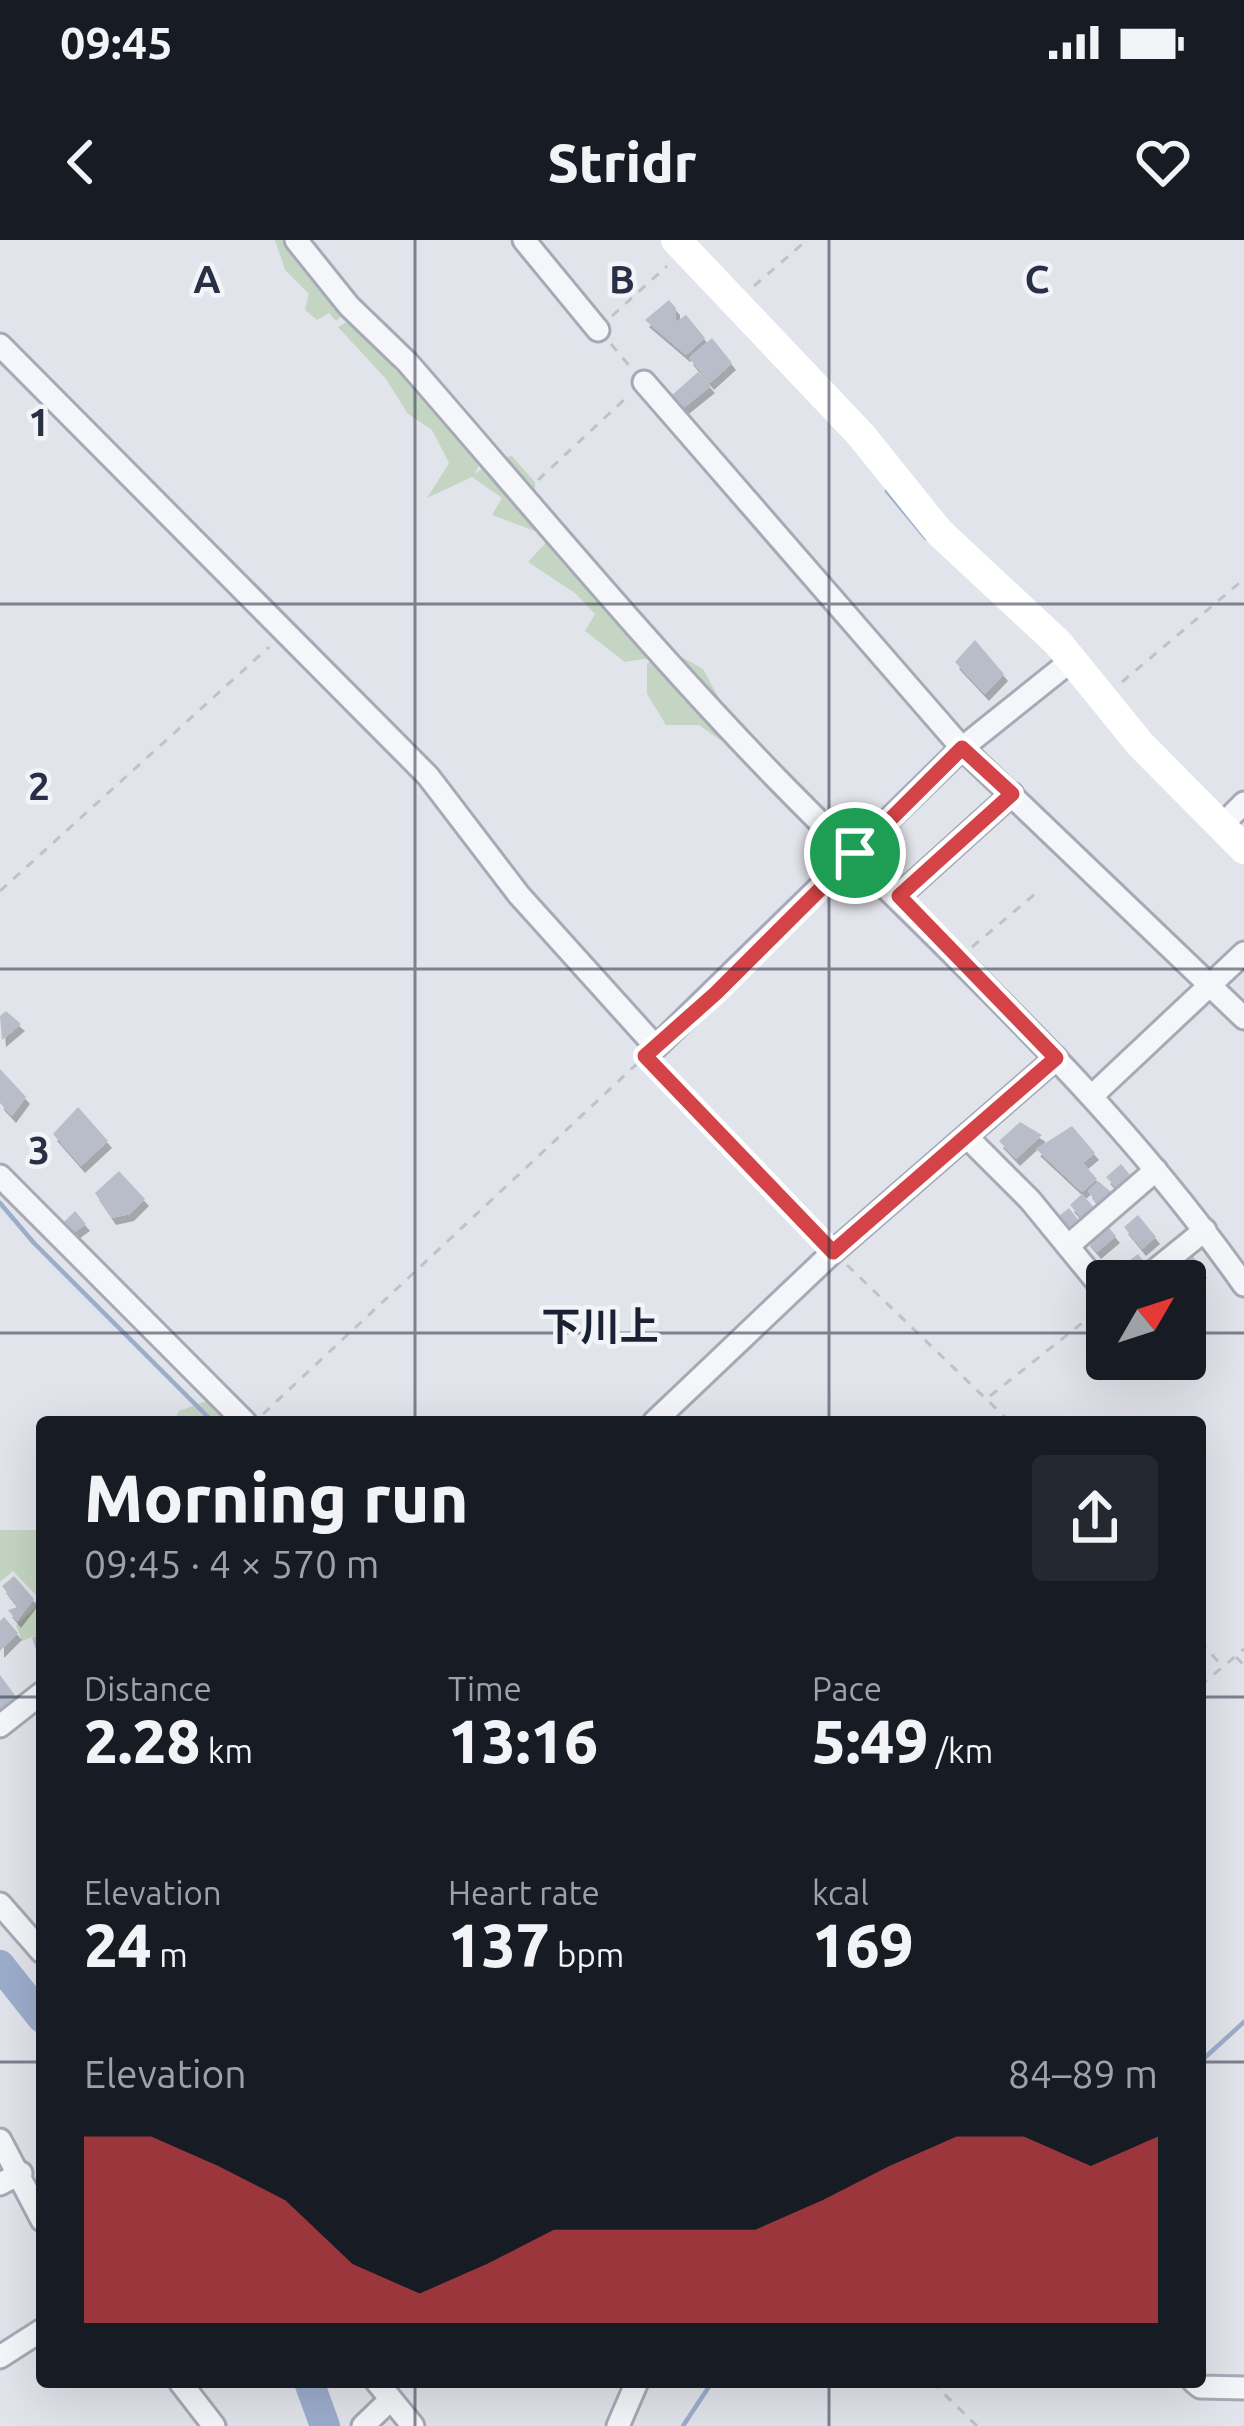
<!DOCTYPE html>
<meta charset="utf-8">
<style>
body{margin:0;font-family:Ubuntu,"Noto Sans JP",sans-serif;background:#242831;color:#f1f3f6;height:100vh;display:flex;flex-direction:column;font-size:45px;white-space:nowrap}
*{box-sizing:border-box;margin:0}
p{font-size:39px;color:#9ea1a6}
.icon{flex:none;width:66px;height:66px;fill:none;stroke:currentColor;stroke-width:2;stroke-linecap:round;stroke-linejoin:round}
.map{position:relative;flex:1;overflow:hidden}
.panel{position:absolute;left:36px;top:1176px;width:1170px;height:972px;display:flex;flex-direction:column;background:#171b24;border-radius:12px;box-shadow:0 12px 48px #0002}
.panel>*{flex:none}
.needle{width:78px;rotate:51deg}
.controls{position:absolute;left:1086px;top:1020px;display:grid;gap:24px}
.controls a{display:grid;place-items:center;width:120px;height:120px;border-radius:12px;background:#171b24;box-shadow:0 12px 48px #0002;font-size:60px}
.pin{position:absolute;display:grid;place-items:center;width:102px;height:102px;color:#fff;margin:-51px;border:6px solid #fff;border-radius:50%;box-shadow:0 3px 12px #0007}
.round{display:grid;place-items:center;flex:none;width:126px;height:126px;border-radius:12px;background:#242831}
.headline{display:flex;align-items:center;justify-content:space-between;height:204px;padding:0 48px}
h1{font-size:66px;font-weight:800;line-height:90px}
.figures{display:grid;grid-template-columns:repeat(3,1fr);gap:18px;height:204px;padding:12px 48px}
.figures div{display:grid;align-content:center}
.figures b{font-size:60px;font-weight:800}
.figures small{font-size:33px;font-weight:400}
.figures p{font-size:33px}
.chart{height:336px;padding:24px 48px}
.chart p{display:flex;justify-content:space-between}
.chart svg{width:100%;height:216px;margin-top:12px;fill:#d44347;opacity:.7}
.status{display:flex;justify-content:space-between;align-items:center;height:84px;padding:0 60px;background:#171b24;direction:ltr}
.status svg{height:33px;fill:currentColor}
header{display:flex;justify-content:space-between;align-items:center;height:156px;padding:0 48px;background:#171b24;font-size:54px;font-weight:800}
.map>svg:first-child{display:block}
</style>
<div class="status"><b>09:45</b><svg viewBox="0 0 49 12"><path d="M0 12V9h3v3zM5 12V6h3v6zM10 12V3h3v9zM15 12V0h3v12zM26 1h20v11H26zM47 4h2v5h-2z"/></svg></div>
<header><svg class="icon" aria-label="back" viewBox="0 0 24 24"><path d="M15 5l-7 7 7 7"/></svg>Stridr<svg class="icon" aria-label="heart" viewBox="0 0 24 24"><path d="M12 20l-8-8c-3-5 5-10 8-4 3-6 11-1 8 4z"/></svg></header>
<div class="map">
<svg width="1244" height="2186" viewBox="0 0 1244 2186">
<defs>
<filter id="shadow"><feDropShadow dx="4" dy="7" stdDeviation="0" flood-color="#0004"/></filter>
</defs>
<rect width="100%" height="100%" fill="#e2e4eb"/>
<g fill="#c5d5c3">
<path d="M 275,0 L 281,0 L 344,74 L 336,81 L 329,73 L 317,80 L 305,70 L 309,54 L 285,30 Z"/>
<path d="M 357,76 L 396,132 L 408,123 L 481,221 L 475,234 L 493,220 L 512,216 L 535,242 L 535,291 L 492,275 L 502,258 L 472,237 L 427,258 L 449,223 L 432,190 L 408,174 L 386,139 L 338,87 Z"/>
<path d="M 551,297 L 657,404 L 650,418 L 625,422 L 585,391 L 595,374 L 575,353 L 528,322 Z"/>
<path d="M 667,409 L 703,429 L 740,497 L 720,500 L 699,485 L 666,485 L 647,454 L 647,424 Z"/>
<path d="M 220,1156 L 245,1182 L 173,1182 L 179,1171 Z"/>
<path d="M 0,1290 L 42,1290 L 42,1393 L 22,1401 L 16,1385 L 35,1368 L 36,1355 L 13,1331 L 0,1342 Z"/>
</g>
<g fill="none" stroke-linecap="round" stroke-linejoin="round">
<g stroke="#9cadcc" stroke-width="4.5">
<path d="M 887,251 L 926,298"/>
<path d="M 0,963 L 34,1003 L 213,1182"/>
<path d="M 1200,1822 L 1244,1782"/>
<path d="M 683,2186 L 712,2142"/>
</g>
<g stroke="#9cadcc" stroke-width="30">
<path d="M 0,1725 L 42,1778"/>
<path d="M 309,2142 L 325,2186"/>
</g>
</g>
<g fill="#b9bdc9" filter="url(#shadow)">
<path d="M 669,60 L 676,68 L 676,82 L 686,75 L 705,98 L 686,115 L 645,80 Z"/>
<path d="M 712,98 L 732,123 L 710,143 L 689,118 Z"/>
<path d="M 698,132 L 711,146 L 681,170 L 671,156 Z"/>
<path d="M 975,400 L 1004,434 L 985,454 L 955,422 Z"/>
<path d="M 6,771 L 21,784 L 2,800 L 0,776 Z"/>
<path d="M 0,829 L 26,857 L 12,876 L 0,863 Z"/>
<path d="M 78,867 L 108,901 L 81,926 L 53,894 Z"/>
<path d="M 1020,882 L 1042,895 L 1016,919 L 999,901 Z"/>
<path d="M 1072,886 L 1095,913 L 1083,923 L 1097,939 L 1082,952 L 1036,909 Z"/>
<path d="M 1121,924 L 1135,941 L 1121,953 L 1106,937 Z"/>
<path d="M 119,931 L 145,959 L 130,974 L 112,978 L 95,953 Z"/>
<path d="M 1098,941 L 1117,957 L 1101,969 L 1088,951 Z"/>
<path d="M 1082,954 L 1098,972 L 1086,983 L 1070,965 Z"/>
<path d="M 1069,968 L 1084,987 L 1069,999 L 1054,980 Z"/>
<path d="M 75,971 L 86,984 L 68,997 L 59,987 Z"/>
<path d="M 1138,975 L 1156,997 L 1142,1009 L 1124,987 Z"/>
<path d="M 1105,983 L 1116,996 L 1097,1012 L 1086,999 Z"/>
<path d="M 1190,1012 L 1203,1031 L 1187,1043 L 1173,1023 Z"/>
<path d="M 1138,1014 L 1147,1026 L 1127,1041 L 1118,1029 Z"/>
<path d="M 14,1336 L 34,1359 L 17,1381 L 8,1370 L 18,1367 L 2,1346 Z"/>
<path d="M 4,1377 L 18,1393 L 0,1411 L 0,1381 Z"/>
<path d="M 42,1393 L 42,1427 L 32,1398 Z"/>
<path d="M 0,1435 L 17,1458 L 0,1470 Z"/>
</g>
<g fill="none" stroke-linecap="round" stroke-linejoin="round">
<defs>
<g id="street">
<path d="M 296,0 L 349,66 L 408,123 C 529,262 648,406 776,538 C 940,706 1107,850 1244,1045"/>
<path d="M 524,0 L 598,90"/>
<path d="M 0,105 L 428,536 L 519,655 L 656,807 L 962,508 L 1072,420"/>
<path d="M 644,142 L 962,508 L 1244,778"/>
<path d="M 1221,586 L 1244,563"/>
<path d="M 899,656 L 1012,554"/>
<path d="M 1093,855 L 1244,713"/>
<path d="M 969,899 L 1030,960 L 1107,1054"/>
<path d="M 0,936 L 245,1182"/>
<path d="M 1068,1006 L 1156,930"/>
<path d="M 1142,1041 L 1205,990"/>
<path d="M 654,1182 L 833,1012 L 1056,818"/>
<path d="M 0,1486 L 42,1453"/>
<path d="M 0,1664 L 42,1712"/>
<path d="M 0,1900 L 42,1980"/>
<path d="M 0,1944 L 21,1933"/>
<path d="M 0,2117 L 42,2090"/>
<path d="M 180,2142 L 214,2186"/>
<path d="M 377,2142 L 413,2186"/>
<path d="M 1194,2142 L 1200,2147 L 1244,2148"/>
<path d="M 363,2186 L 390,2160"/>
<path d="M 618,2186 L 637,2142"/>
</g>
</defs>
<use href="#street" stroke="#a7aab6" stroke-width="27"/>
<g stroke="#c0c2ca" stroke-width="3" stroke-dasharray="9 9" stroke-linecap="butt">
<path d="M 754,46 L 807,0"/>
<path d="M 612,76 L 667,26"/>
<path d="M 611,104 L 632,129"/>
<path d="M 538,240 L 627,157"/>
<path d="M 1122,442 L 1244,339"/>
<path d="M 0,651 L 269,407"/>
<path d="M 972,707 L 1035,654"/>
<path d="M 655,827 L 819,997"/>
<path d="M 847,1025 L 1010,1182"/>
<path d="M 990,1156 L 1096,1072"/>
<path d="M 263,1174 L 641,820"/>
<path d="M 1200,1401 L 1221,1425"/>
<path d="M 1236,1417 L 1244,1425"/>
<path d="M 1200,1446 L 1244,1409"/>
<path d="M 932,2142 L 977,2186"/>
</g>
<use href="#street" stroke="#f5f6f9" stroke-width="21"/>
<path stroke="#fff" stroke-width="30" d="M 676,0 L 861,195 L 939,292 L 1058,403 L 1140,504 L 1244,609"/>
</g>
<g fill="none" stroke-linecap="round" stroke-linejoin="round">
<defs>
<path id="route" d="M 962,508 L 1012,554 L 899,656 L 1056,818 L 833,1012 L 645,816 L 716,753 Z"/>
</defs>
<use href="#route" stroke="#fff" stroke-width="24"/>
<use href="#route" stroke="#d44347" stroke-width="15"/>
</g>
<path fill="none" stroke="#292f44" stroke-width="3" stroke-opacity="0.55" d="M 415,0 L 415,1182M 829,0 L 829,1182M 0,364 L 1244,364M 0,729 L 1244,729M 0,1093 L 1107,1093M 1185,1093 L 1244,1093M 0,1457 L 42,1457M 1200,1457 L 1244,1457M 0,1822 L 42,1822M 1200,1822 L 1244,1822M 415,2142 L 415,2186M 829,2142 L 829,2186"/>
<g text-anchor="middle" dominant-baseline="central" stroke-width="9" stroke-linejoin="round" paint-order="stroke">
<g font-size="39" font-weight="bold" fill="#1b2134" stroke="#f2f4f8">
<text x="600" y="1085">下川上</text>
</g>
</g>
<g font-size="39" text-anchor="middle" font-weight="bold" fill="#292f44" stroke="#f2f4f8" stroke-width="9" stroke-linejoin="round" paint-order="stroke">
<text x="207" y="53">A</text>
<text x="622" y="53">B</text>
<text x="1037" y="53">C</text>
<text x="39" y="196">1</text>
<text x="39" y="560">2</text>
<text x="39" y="924">3</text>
</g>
</svg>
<div class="controls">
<a><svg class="needle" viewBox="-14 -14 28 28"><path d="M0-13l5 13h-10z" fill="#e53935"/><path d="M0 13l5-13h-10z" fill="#9ea1a6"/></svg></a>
</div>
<div class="pin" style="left:855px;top:613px;background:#1e9e55"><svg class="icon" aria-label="arrive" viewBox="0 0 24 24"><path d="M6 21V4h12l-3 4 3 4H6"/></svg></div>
<section class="panel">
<div class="headline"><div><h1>Morning run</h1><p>09:45 · 4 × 570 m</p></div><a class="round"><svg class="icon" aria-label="share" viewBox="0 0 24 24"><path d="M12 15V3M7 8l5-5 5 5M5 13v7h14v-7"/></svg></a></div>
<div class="figures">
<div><p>Distance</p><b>2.28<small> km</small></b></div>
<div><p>Time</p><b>13:16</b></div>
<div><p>Pace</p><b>5:49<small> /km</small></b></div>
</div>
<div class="figures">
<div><p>Elevation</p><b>24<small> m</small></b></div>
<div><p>Heart rate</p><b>137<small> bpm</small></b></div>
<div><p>kcal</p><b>169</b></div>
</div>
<div class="chart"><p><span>Elevation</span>84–89 m</p>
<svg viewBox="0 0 160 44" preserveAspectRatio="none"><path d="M0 44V6L10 6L20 12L30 19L40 32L50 38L60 32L70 25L80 25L90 25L100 25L110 19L120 12L130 6L140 6L150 12L160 6V44z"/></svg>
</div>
</section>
</div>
